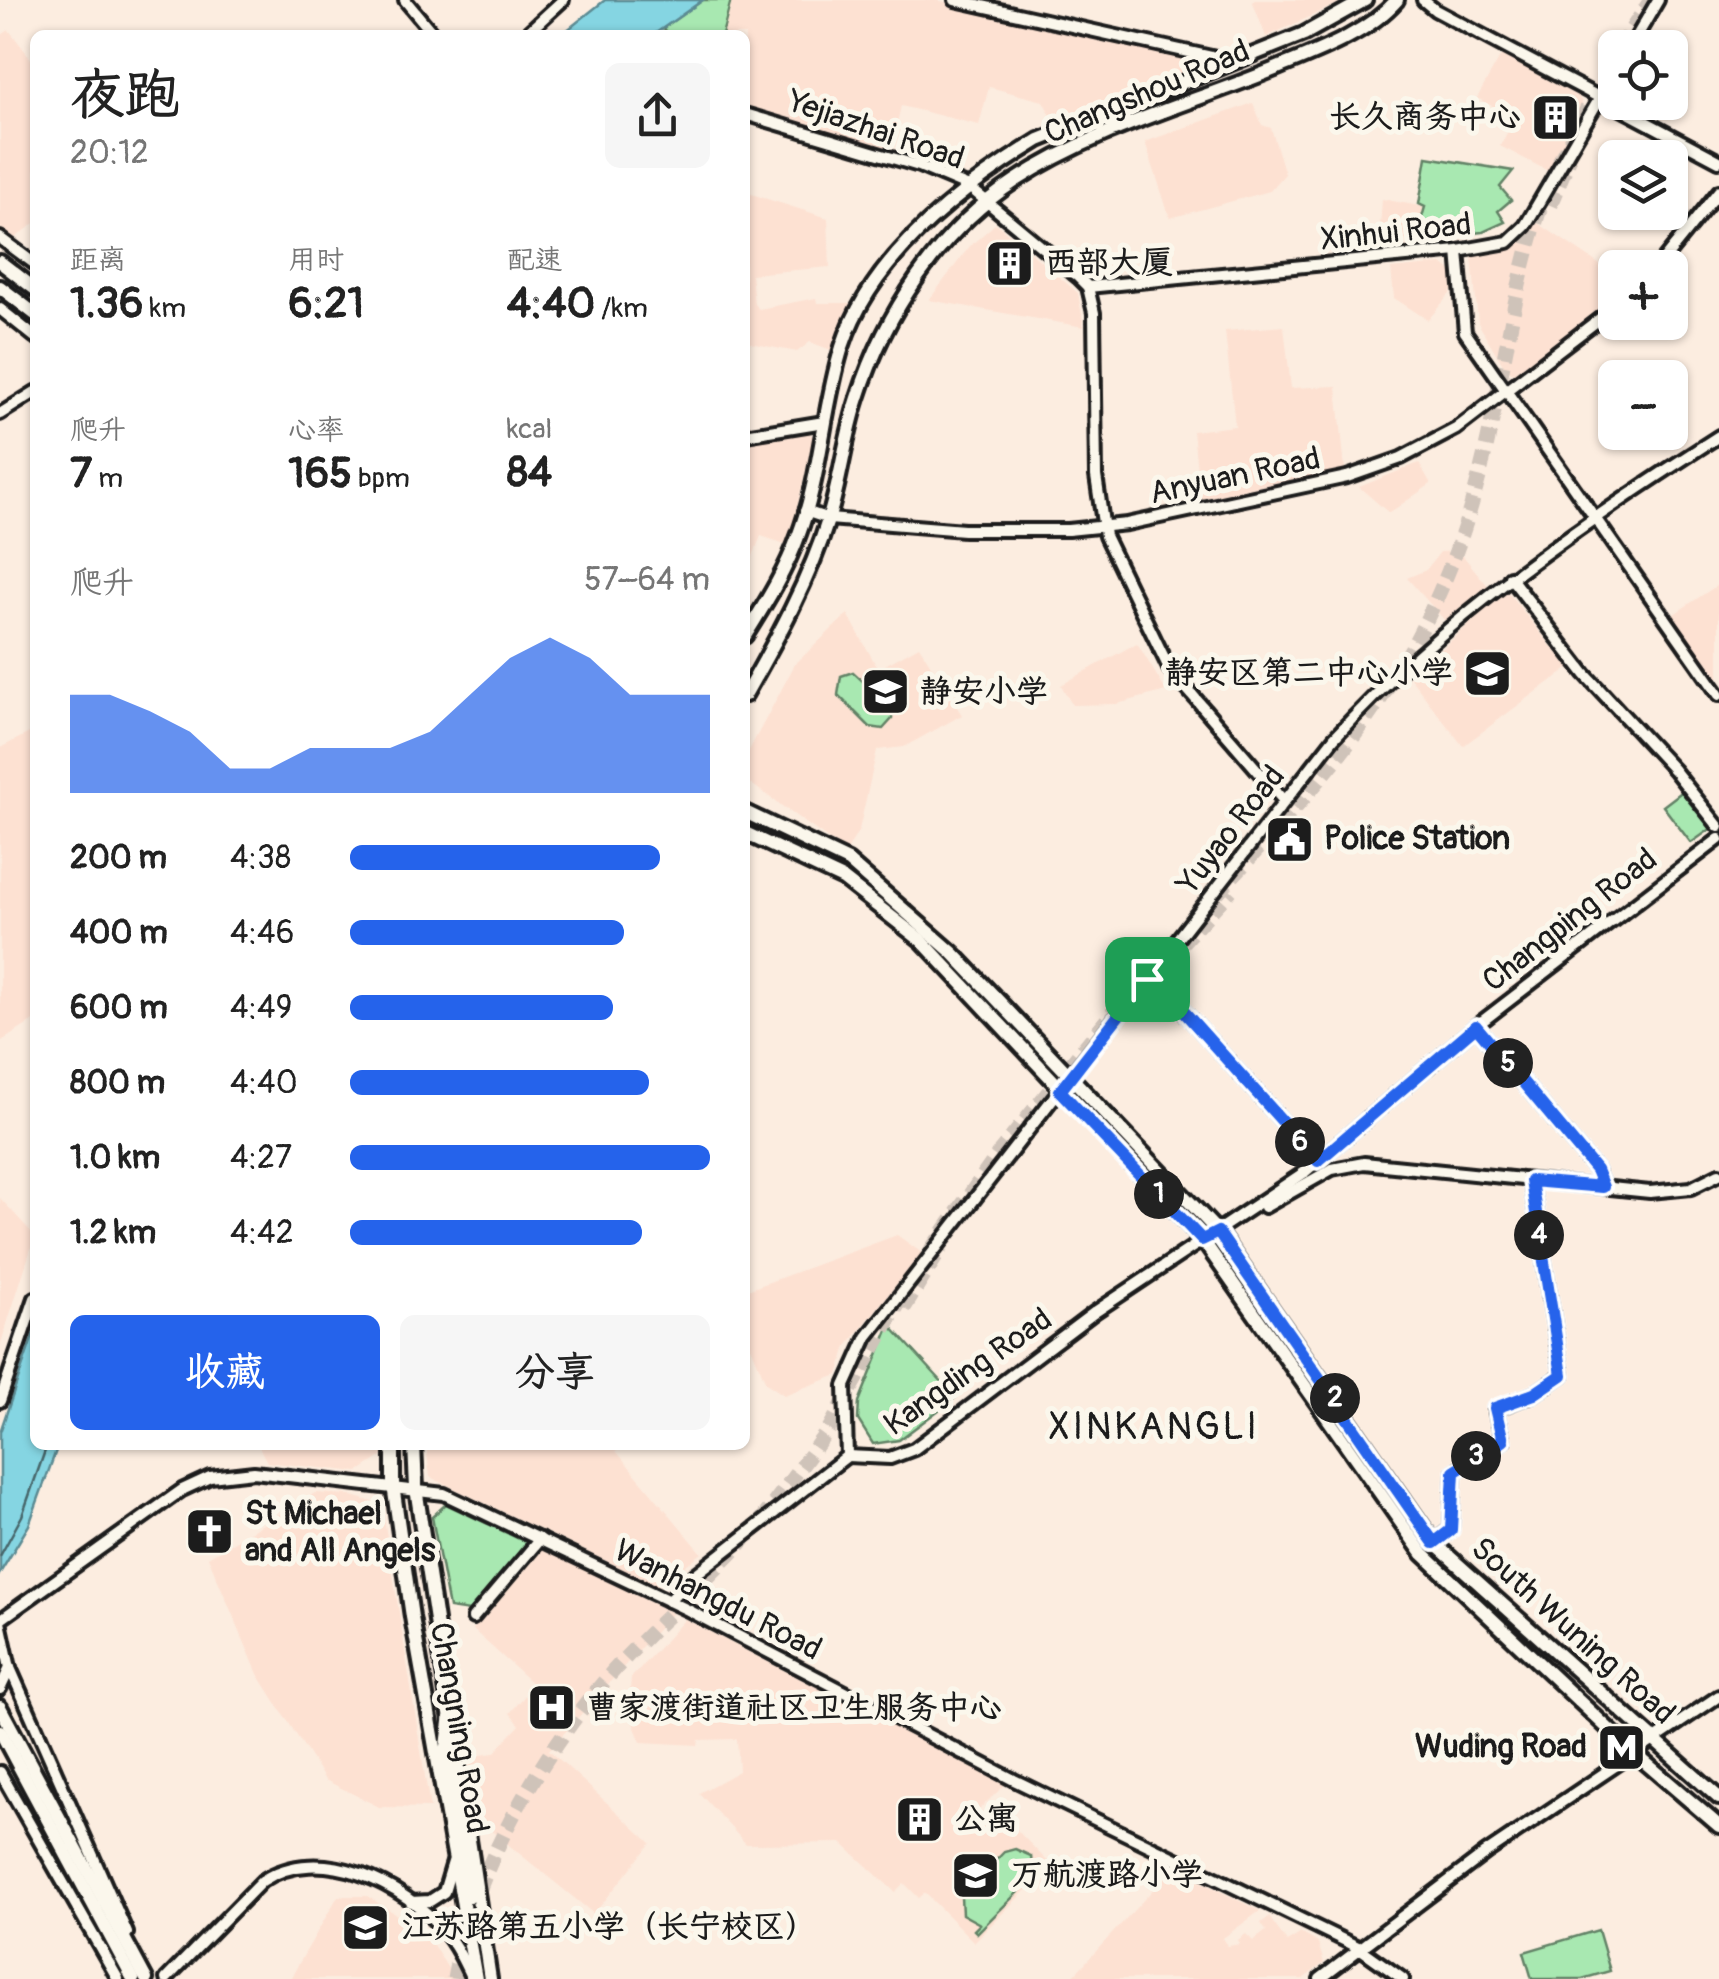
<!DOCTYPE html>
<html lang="zh">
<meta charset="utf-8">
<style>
body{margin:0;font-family:Pangolin,"LXGW WenKai TC",sans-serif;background:#f6f6f6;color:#222;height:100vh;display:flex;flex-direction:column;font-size:38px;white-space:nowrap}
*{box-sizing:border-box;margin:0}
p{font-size:32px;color:#767676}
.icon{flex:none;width:55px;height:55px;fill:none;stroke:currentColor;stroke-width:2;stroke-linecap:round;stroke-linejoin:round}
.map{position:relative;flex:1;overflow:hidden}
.drawer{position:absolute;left:30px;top:30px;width:720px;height:1420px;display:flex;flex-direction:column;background:#fff;border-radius:15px;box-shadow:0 2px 8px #0004}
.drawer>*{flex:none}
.fabs{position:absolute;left:1598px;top:30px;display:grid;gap:20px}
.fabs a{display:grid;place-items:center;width:90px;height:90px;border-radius:15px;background:#fff;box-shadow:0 2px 8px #0004;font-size:50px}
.pin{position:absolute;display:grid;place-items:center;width:85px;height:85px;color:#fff;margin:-42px;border-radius:20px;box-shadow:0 5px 15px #0006}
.km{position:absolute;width:50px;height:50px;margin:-25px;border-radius:50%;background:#222;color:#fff;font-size:28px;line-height:50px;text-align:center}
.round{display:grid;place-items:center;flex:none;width:105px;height:105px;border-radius:15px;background:#f6f6f6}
.headline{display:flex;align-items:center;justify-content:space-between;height:170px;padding:0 40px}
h1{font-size:55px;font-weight:700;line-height:75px}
.figures{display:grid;grid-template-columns:repeat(3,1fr);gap:15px;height:170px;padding:10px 40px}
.figures div{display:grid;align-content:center}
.figures b{font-size:42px;font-weight:700}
.figures small{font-size:28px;font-weight:400}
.figures p{font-size:28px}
.chart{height:280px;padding:20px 40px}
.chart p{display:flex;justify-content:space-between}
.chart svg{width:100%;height:180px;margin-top:10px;fill:#2563eb;opacity:.7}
.primary-button{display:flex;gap:20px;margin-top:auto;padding:20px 40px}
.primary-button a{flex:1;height:115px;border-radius:15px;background:#2563eb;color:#fff;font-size:40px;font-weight:700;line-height:115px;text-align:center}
.primary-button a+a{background:#f6f6f6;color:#222}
ul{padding:0 40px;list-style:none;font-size:32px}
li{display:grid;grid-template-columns:160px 120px 1fr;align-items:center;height:75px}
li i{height:25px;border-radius:12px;background:#2563eb}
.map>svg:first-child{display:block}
</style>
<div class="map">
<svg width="1719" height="1979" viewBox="0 0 1719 1979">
<rect width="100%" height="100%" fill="#fcede0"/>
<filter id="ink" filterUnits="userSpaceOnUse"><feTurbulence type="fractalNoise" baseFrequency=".01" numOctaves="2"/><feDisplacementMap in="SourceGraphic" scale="20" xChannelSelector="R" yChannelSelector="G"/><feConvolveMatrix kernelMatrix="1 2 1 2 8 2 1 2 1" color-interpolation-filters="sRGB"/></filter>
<g filter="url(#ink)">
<g fill="#fde1d2">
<path d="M 731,0 L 936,0 L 1188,56 L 1184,72 L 1054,121 L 1043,101 L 989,87 L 979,125 L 901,106 L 890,152 L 745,109 L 745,35 L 722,35 Z"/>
<path d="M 1252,0 L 1346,0 L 1266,37 Z"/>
<path d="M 9,30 L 35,64 L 35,223 L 10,242 L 0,235 L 0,36 Z"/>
<path d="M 1503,52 L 1575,91 L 1582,102 L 1584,114 L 1550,172 L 1500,146 L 1515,118 L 1477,98 Z"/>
<path d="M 1253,103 L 1262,125 L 1271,128 L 1285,174 L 1270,191 L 1170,218 L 1145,142 Z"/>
<path d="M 745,192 L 828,218 L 830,267 L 751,274 L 754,304 L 759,309 L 816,298 L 817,303 L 851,303 L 831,350 L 810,342 L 797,352 L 745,342 Z"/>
<path d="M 1382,199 L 1425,207 L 1416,238 L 1379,241 Z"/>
<path d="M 996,223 L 1078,293 L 1084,327 L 929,300 L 970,246 Z"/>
<path d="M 1538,223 L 1615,275 L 1615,300 L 1528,372 L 1516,375 L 1506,370 L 1478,323 L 1472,257 L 1506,250 Z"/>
<path d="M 1442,264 L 1452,272 L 1454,289 L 1428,320 L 1394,298 L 1391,269 Z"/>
<path d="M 1284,326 L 1291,388 L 1337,386 L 1345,469 L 1200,499 L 1193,431 L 1235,426 L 1225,331 Z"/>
<path d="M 808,432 L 814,437 L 788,545 L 761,536 L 745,576 L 745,442 Z"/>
<path d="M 1419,463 L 1431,484 L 1389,513 L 1359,487 Z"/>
<path d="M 1459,551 L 1489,587 L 1447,623 L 1407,578 L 1426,570 L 1440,552 Z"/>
<path d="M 1719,584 L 1719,677 L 1715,679 L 1671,616 Z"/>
<path d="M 1506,590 L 1569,668 L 1463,746 L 1410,678 Z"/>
<path d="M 848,614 L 878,669 L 919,646 L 962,715 L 904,747 L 877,750 L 859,830 L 846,852 L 750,783 L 745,777 L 745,758 L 795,664 Z"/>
<path d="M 1137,643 L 1166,691 L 1117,704 L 1072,705 L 1061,685 Z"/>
<path d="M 35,730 L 35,1020 L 0,1042 L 0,748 Z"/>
<path d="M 0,1198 L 35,1236 L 0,1346 Z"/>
<path d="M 897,1235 L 922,1253 L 847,1346 L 838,1375 L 784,1395 L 766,1383 L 745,1332 L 745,1291 Z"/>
<path d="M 258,1445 L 385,1445 L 384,1455 L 358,1472 L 267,1462 Z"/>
<path d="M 426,1445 L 611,1445 L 702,1553 L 658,1586 L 430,1477 Z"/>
<path d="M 315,1493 L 349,1495 L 373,1502 L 384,1518 L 430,1808 L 379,1807 L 325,1780 L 258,1674 L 208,1557 Z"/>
<path d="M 542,1549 L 672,1613 L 549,1750 L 651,1843 L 594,1914 L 478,1820 L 468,1757 L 494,1753 L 520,1725 L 510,1713 L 534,1685 L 472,1629 Z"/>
<path d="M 685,1619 L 1005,1785 L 976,1812 L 987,1823 L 999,1812 L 1051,1865 L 974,1942 L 925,1893 L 919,1898 L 904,1883 L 895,1892 L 842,1843 L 746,1844 L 699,1793 L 739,1771 L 737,1739 L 699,1740 L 698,1745 L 641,1742 L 628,1711 L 631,1678 Z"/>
<path d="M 1173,1868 L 1260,1911 L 1223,1938 L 1228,1946 L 1240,1944 L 1238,1940 L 1246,1934 L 1253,1941 L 1266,1931 L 1261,1923 L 1269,1917 L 1287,1942 L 1301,1933 L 1318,1943 L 1324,1963 L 1303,1979 L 1075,1979 L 1073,1976 Z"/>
<path d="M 338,1896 L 367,1896 L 393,1912 L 431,1942 L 455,1979 L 290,1979 Z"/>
</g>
<g fill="#a8e8b1" stroke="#628266" stroke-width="2.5">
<path d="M 703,0 L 731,0 L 722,35 L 668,35 L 663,28 Z"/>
<path d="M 1427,157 L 1513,171 L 1500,187 L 1511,200 L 1498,211 L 1505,222 L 1483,232 L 1416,238 L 1425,207 L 1419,204 Z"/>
<path d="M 853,672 L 892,708 L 892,719 L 883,729 L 870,727 L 838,695 L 841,676 Z"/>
<path d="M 1684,790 L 1712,828 L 1691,843 L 1663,806 Z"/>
<path d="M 890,1325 L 956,1397 L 899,1440 L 873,1444 L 858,1420 L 859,1402 Z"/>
<path d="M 446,1504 L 528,1543 L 469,1611 L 449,1608 L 432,1517 Z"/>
<path d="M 1015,1849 L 1031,1856 L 1033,1877 L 977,1933 L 974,1930 L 980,1924 L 962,1914 L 961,1897 L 1004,1852 Z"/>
<path d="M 1598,1930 L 1610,1971 L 1582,1979 L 1532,1979 L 1524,1952 Z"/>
</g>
<g fill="#85d5e2" stroke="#5b8b93" stroke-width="2.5">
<path d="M 605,0 L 703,0 L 653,35 L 561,35 Z"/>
<path d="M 35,1330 L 35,1445 L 58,1445 L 29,1525 L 0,1573 L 0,1432 Z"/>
</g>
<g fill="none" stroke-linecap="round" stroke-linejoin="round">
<path stroke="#46666b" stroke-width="2.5" d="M 0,1556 L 22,1516 L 47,1445"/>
<g stroke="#cfc3b9" stroke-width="15" stroke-dasharray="15 8" stroke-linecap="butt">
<path d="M 1619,48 L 1651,0"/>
<path d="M 1559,162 L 1615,55"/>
<path d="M 1550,205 L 1570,157"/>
<path d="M 1217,893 C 1343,760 1434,656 1480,473 C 1504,379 1512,284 1546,192"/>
<path d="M 1165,961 L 1231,890"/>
<path d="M 930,1251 L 999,1153 L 1151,965"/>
<path d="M 904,1308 L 942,1247"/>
<path d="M 760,1522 L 829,1429 L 905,1292"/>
<path d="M 472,1919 L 483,1979"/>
<path d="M 454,1979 C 473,1870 542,1751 615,1669 C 656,1624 704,1584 745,1539"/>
</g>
<defs>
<g id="minor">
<path d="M 405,0 L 434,35"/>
<path d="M 955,0 L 1234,62"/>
<path d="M 1423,0 L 1435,10 L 1719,161"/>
<path d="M 525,35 L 563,0"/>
<path d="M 1630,48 L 1658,0"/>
<path d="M 745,114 L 919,166 L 969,187 L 1078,277 L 1088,287 L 1094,313 L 1096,476 L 1105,536 L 1169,668 L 1284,801"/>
<path d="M 0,238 L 35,264"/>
<path d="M 1458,251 L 1465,332 L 1719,695"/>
<path d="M 1657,268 L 1719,191"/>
<path d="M 1088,287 L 1458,251 L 1508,242 L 1525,226 L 1615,72"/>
<path d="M 0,309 L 35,337"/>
<path d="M 0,414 L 35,392"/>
<path d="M 745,435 L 824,422"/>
<path d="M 805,511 L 829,519 L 964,530 L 1068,530 L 1127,524 L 1347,477 L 1401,458 L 1456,429 L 1615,307"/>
<path d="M 1510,577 L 1585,674 L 1674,770 L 1719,827"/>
<path d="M 1147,979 L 1178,1005 L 1318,1161"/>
<path d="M 1476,1026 L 1596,1170 L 1603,1187"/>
<path d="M 1265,1207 L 1332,1169 L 1364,1163 L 1650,1192 L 1691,1188 L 1719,1174"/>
<path d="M 0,1401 L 35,1298"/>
<path d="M 847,1456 L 845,1386 L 867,1337 L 1334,738 C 1446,616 1580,525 1719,436"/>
<path d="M 847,1456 L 890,1458 L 914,1449 L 1095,1312 L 1305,1172 L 1476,1026 L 1719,839"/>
<path d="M 1434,1543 L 1451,1529 L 1454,1472 L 1503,1441 L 1495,1409 L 1534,1394 L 1562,1375 L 1531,1181"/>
<path d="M 668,1601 L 696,1574 L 847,1456"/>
<path d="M 473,1618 L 540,1539"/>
<path d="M 0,1620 L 182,1490 L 210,1477 L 254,1472 L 444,1494 L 688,1610 L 1014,1780 L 1358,1947 L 1403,1979"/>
<path d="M 0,1622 L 10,1668 L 0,1689"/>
<path d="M 10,1668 L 127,1933"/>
<path d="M 0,1772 L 118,1979"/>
<path d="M 411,1902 L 430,1901 L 444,1892 L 453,1862"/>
<path d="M 166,1979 L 262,1881 C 320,1842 404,1884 444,1931 C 456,1945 464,1962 472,1979"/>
<path d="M 1320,1979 L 1486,1853 L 1719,1696"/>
</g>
<g id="major">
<path d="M 0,262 L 35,289"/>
<path d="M 0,287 L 35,314"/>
<path d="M 745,636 C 765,604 786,571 799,534 C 821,475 823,408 842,347 C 871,257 962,187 1039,140 L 1304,34 L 1365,0"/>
<path d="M 745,695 C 777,639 810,579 829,517 C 841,478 845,437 858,398 C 885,313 939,231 1015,181 C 1096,128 1191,104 1280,67 C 1319,51 1368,33 1397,0"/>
<path d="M 745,812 L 848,861 L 953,953 L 1218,1232 L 1434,1543 L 1719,1798"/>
<path d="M 745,833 L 843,879 L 922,941 L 1202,1239 L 1423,1554 L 1633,1752 L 1719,1826"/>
<path d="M 393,1445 L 393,1485 L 412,1617 L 476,1979"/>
<path d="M 414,1445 L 416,1488 L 490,1979"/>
<path d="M 0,1707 L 146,1979"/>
<path d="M 0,1731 L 133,1979"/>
</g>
<path id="highway" d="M 452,1718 L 446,1767 L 467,1896"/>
</defs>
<use href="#minor" stroke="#1c1c1c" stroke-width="18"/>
<use href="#major" stroke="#1c1c1c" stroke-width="20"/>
<use href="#highway" stroke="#1c1c1c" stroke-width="22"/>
<use href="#minor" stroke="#fbf7ec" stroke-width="10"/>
<use href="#major" stroke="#fbf7ec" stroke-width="12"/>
<use href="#highway" stroke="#fbf7ec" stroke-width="15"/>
</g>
</g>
<g fill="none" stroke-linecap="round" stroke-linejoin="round" filter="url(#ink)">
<defs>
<path id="route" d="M 1147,979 L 1178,1005 L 1318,1161 L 1476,1026 L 1596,1170 L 1603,1187 L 1531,1181 L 1562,1375 L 1534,1394 L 1495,1408 L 1503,1441 L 1454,1472 L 1451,1530 L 1434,1543 L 1218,1232 L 1202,1240 L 1060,1091 Z"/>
</defs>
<use href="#route" stroke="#fff" stroke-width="20"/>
<use href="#route" stroke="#2563eb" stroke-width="12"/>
</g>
<defs>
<symbol id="building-square" viewBox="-11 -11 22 22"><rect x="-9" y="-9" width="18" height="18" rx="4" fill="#1c1c1c" stroke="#fbf7ec"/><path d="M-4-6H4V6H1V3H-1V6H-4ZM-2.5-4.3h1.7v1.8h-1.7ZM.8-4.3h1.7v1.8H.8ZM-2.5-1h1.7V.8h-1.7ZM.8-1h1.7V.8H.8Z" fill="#fff"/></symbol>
<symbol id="school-square" viewBox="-11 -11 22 22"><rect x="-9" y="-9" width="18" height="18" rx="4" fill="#1c1c1c" stroke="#fbf7ec"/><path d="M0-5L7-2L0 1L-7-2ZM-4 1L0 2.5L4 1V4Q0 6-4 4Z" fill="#fff"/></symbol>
<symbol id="civic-square" viewBox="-11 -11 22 22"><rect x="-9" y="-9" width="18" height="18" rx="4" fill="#1c1c1c" stroke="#fbf7ec"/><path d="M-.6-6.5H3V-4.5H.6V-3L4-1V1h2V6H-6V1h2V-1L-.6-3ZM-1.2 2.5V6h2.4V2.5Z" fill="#fff"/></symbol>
<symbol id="church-square" viewBox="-11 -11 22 22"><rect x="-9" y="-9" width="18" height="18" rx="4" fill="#1c1c1c" stroke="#fbf7ec"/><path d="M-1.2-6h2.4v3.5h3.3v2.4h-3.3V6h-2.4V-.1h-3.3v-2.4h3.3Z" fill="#fff"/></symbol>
<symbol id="hospital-square" viewBox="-11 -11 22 22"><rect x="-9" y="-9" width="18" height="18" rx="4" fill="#1c1c1c" stroke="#fbf7ec"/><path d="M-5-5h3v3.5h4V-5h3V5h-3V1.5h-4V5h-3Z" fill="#fff"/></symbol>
<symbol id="metro-square" viewBox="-11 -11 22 22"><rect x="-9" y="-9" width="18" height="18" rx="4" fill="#1c1c1c" stroke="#fbf7ec"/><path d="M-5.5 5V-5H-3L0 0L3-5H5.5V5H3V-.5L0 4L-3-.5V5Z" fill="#fff"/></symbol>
</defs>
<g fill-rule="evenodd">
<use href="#building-square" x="1528" y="90" width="55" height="55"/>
<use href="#building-square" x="982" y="236" width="55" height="55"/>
<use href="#school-square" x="1460" y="646" width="55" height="55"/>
<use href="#school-square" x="858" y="664" width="55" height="55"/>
<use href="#civic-square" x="1262" y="812" width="55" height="55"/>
<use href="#church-square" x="182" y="1504" width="55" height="55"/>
<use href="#hospital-square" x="524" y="1680" width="55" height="55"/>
<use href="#metro-square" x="1594" y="1720" width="55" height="55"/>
<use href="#building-square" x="892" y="1792" width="55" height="55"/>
<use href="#school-square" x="948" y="1848" width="55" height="55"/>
<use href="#school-square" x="338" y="1900" width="55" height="55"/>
</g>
<g text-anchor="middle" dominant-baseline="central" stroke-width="10" stroke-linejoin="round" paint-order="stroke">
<g font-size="32" fill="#1c1c1c" stroke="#fbf7ec">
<text transform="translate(1147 92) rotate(-23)">Changshou Road</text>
<text transform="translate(876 130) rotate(19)">Yejiazhai Road</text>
<text transform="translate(1396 232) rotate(-6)">Xinhui Road</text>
<text transform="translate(1235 476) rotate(-12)">Anyuan Road</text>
<text transform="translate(1231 830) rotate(-52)">Yuyao Road</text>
<text transform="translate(1570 920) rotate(-38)">Changping Road</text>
<text transform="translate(968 1372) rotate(-35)">Kangding Road</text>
<text transform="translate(718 1600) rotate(27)">Wanhangdu Road</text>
<text transform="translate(1573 1631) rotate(42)">South Wuning Road</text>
<text transform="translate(459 1728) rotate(80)">Changning Road</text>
</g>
<g font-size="32" font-weight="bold" fill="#1c1c1c" stroke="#fbf7ec" text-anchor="start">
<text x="1521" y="117" text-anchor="end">长久商务中心</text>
<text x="1045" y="263">西部大厦</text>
<text x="1453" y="673" text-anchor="end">静安区第二中心小学</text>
<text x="920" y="692">静安小学</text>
<text x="1324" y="839">Police Station</text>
<text x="245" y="1514">St Michael<tspan x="245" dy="37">and All Angels</tspan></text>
<text x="586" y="1708">曹家渡街道社区卫生服务中心</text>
<text x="1587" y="1747" text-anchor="end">Wuding Road</text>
<text x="954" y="1819">公寓</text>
<text x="1011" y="1875">万航渡路小学</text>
<text x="401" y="1927">江苏路第五小学（长宁校区）</text>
</g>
<g font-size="38" letter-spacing="2.5" fill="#1c1c1c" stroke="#fbf7ec">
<text x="1154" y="1427">XINKANGLI</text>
</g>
</g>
</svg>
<div class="fabs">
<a><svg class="icon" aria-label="locate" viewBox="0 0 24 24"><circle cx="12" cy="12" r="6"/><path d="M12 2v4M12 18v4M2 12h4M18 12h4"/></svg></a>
<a><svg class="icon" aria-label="layers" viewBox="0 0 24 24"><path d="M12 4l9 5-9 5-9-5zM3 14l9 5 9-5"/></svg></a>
<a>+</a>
<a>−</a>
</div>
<div class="pin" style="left:1147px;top:979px;background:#1e9e55"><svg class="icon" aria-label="arrive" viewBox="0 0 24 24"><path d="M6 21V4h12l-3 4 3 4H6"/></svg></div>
<b class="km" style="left:1159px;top:1194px">1</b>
<b class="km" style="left:1335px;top:1398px">2</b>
<b class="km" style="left:1476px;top:1456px">3</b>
<b class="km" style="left:1539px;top:1235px">4</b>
<b class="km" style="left:1508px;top:1063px">5</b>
<b class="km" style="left:1300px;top:1142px">6</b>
<section class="drawer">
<div class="headline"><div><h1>夜跑</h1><p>20:12</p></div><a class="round"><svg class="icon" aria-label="share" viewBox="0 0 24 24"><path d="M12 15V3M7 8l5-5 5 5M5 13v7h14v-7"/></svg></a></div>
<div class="figures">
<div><p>距离</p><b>1.36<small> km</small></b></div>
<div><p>用时</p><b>6:21</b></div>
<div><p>配速</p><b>4:40<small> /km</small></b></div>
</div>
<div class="figures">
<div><p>爬升</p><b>7<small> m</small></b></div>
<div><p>心率</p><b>165<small> bpm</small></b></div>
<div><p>kcal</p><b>84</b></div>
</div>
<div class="chart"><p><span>爬升</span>57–64 m</p>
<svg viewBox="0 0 160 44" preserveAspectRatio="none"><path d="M0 44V20L10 20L20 24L30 29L40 38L50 38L60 33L70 33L80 33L90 29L100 20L110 11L120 6L130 11L140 20L150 20L160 20V44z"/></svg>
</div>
<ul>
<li><b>200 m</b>4:38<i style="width:86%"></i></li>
<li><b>400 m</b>4:46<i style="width:76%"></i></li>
<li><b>600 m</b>4:49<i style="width:73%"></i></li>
<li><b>800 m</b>4:40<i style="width:83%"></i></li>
<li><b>1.0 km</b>4:27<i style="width:100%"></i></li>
<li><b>1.2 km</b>4:42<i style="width:81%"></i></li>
</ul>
<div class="primary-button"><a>收藏</a><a>分享</a></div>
</section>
</div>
